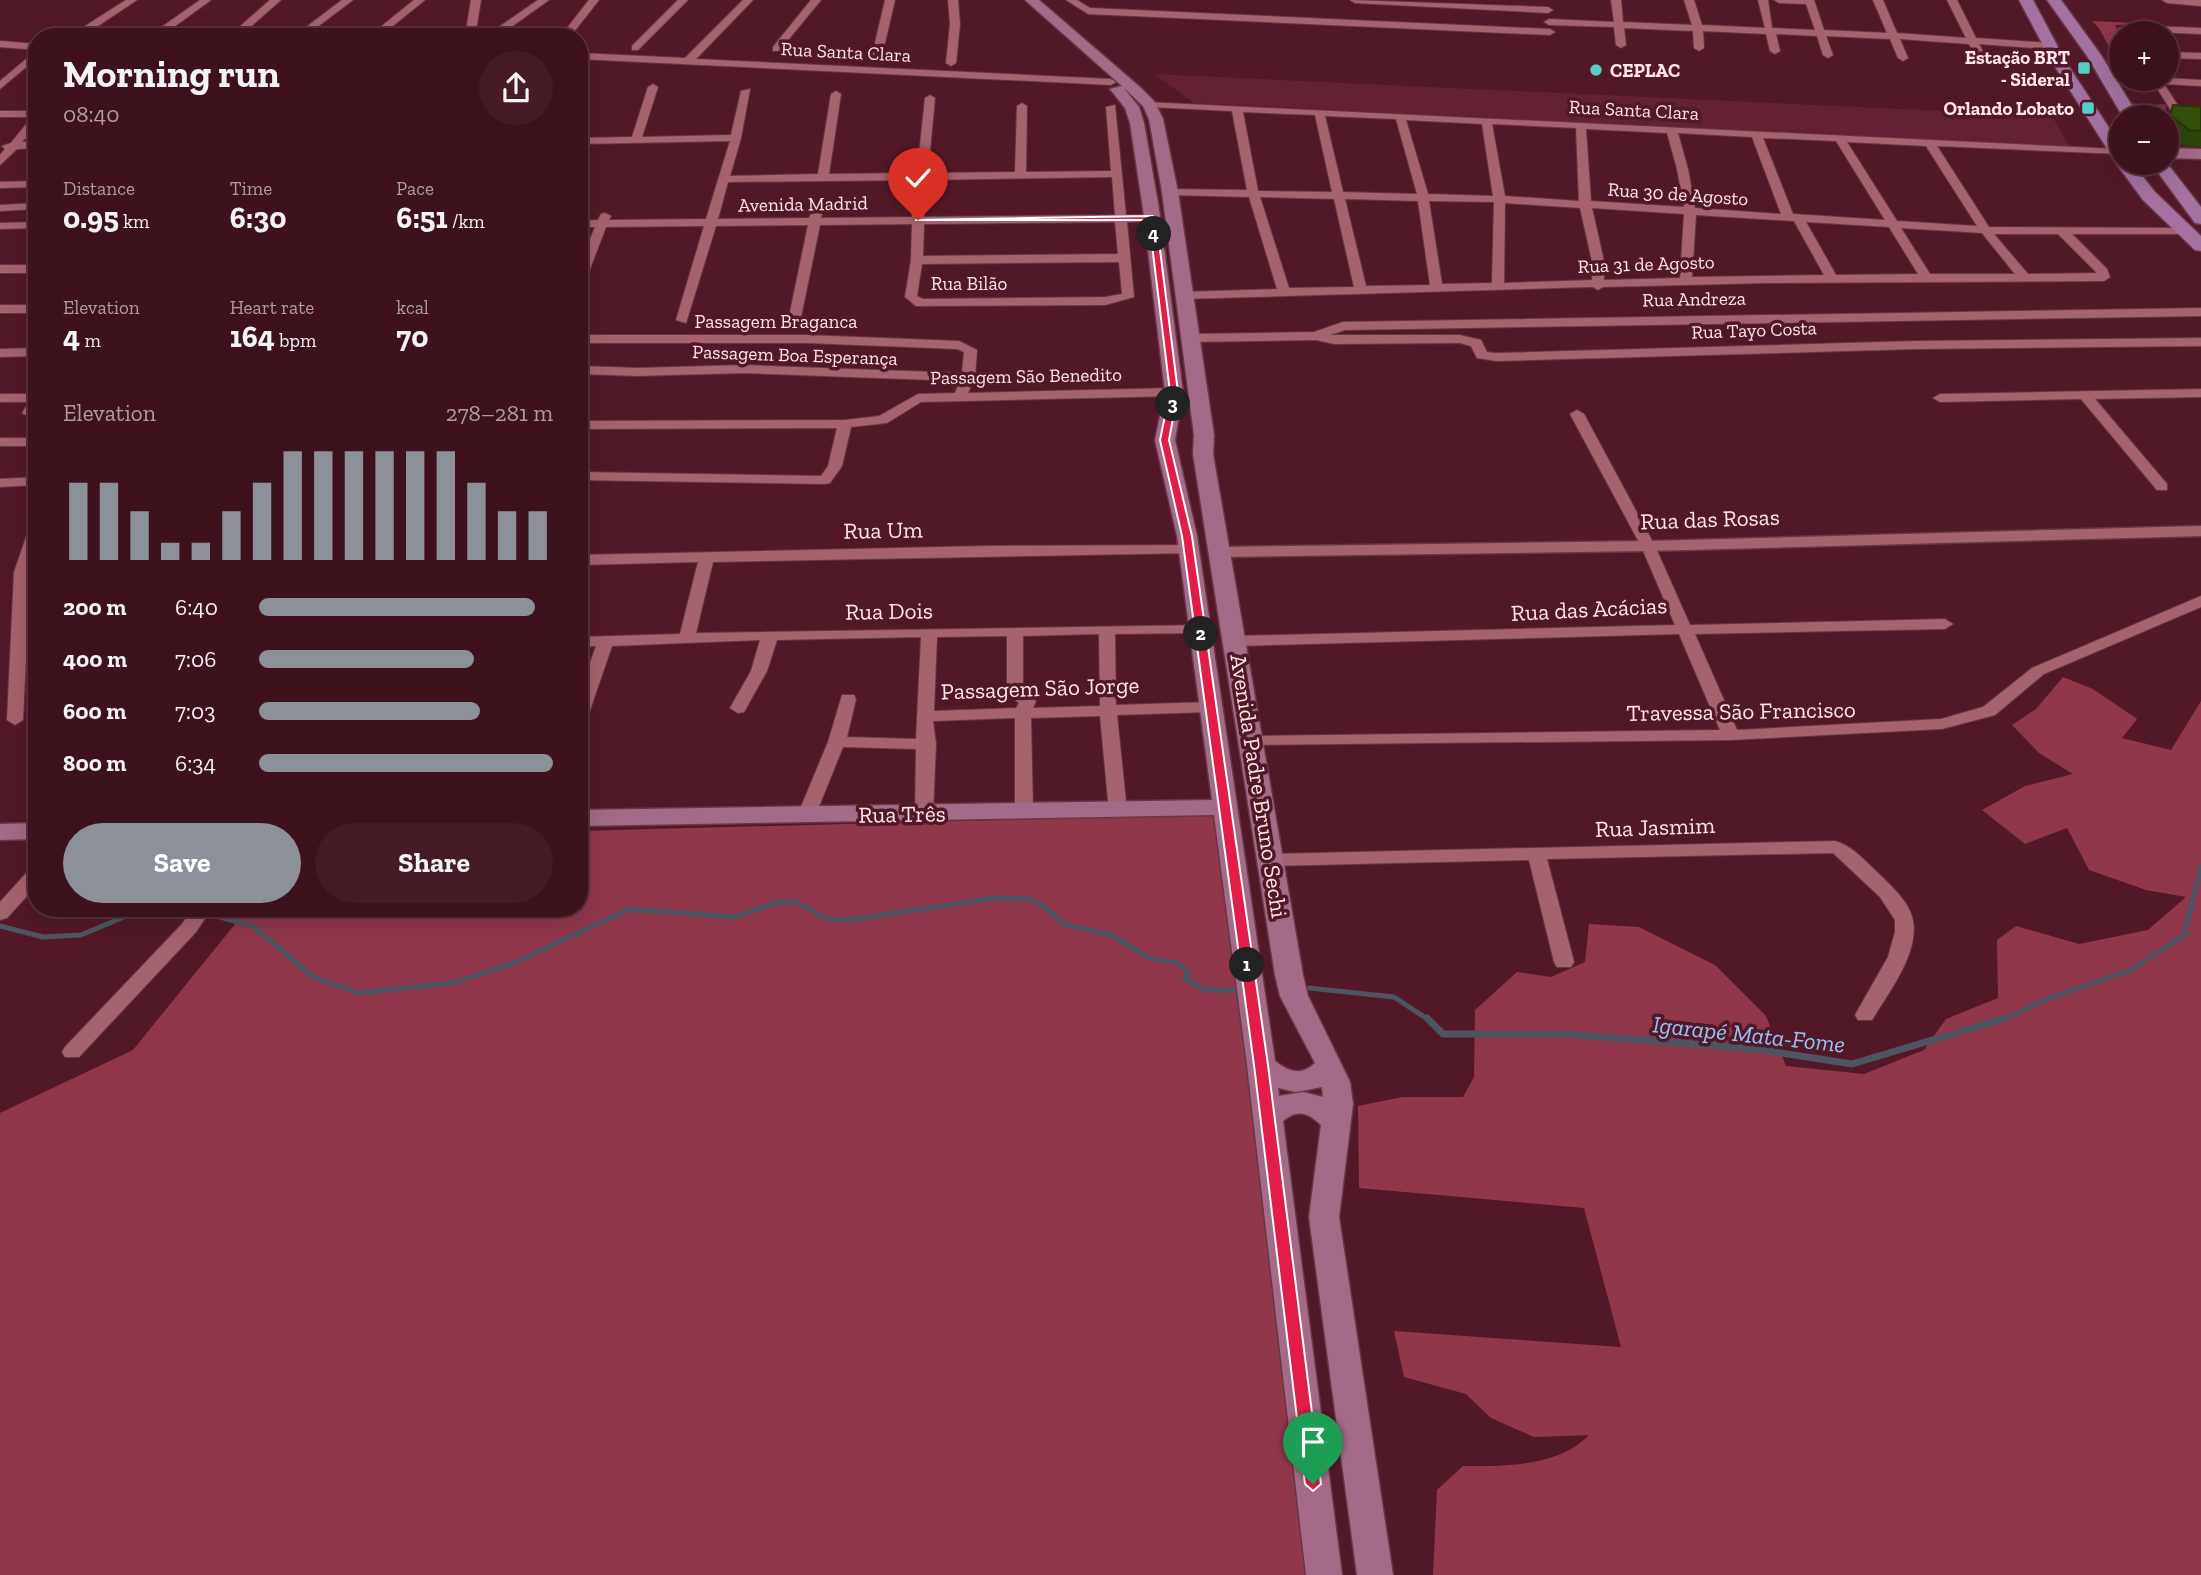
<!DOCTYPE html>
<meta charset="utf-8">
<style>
body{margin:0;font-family:"Zilla Slab",serif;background:#451b26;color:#f1f3f6;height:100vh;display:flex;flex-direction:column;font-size:26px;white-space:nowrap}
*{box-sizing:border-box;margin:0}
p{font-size:23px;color:#ad9ea4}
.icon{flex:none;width:38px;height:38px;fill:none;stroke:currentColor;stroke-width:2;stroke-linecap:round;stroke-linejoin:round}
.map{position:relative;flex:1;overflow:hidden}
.details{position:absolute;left:28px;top:28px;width:560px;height:889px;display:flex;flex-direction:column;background:#3e121d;border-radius:28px;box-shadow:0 7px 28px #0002,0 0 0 2px #57323b}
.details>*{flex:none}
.controls{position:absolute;left:2109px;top:21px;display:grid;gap:14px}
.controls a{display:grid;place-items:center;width:70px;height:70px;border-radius:50%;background:#3e121d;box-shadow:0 7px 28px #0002,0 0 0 2px #57323b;font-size:35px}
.pin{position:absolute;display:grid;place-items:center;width:60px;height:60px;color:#fff;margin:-72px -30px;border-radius:50% 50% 50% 0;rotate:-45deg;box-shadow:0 0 7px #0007}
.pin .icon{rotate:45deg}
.km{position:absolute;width:35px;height:35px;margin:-18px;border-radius:50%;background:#222;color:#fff;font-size:19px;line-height:35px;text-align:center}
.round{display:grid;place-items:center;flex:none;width:74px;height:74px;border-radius:37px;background:#451b26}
.headline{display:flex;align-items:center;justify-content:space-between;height:119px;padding:0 35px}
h1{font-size:38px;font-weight:800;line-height:52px}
.figures{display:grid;grid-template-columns:repeat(3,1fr);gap:10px;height:119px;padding:7px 35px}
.figures div{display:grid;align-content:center}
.figures b{font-size:30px;font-weight:800}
.figures small{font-size:19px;font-weight:400}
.figures p{font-size:19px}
.chart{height:196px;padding:14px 35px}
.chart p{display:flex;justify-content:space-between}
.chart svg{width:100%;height:126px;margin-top:7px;stroke:#8c9099;stroke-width:6}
.action{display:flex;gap:14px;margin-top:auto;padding:14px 35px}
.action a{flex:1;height:80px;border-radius:42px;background:#8c9099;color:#fff;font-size:28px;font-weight:800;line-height:80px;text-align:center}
.action a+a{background:#451b26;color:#f1f3f6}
ul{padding:0 35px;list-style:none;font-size:23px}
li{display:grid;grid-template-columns:112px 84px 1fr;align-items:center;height:52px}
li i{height:18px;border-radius:9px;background:#8c9099}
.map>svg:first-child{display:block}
</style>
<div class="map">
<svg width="2201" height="1575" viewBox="0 0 2201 1575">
<rect width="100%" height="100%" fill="#531827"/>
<path fill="#632133" d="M 1154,74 L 2052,116 L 2070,147 L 1194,103 Z"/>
<g fill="#90374c">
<path d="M 2092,21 L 2156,24 L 2115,25 L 2121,36 L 2121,70 L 2099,28 Z"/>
<path d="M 2063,677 L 2093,689 L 2137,719 L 2122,738 L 2171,750 L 2201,701 L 2201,1575 L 1433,1575 L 1437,1490 L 1463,1466 C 1504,1466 1559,1467 1589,1435 L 1534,1437 L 1491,1418 L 1466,1394 L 1404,1377 L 1394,1331 L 1621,1347 L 1584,1208 L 1359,1188 L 1358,1106 L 1402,1097 L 1463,1097 L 1474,1077 L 1475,1010 L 1517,972 L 1551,977 L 1585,962 L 1589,924 L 1639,927 L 1715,965 L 1766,1016 L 1786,1066 L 1864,1074 L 1924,1050 L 1946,1019 L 1998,998 L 1997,940 L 2016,926 L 2079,944 L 2148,930 L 2186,897 L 2146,890 L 2089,870 L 2067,828 L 2025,844 L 1982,810 L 2025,786 L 2073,774 L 2039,753 L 2012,725 L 2036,709 Z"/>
<path d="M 1222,814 L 1313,1575 L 0,1575 L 0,1113 L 133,1050 L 248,908 L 579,908 L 579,831 Z"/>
</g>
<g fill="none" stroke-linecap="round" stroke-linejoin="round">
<g stroke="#4d5563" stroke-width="5">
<path d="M 0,926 L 43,937 L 81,935 L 131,914 L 216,916 L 253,926 L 313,977 L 359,993 L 456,982 L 514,963 L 629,909 L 736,917 L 777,902 L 796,902 L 827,919 L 850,920 L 994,898 L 1029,899 L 1044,906 L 1063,924 L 1111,935 L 1149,958 L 1177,963 L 1188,972 L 1185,978 L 1203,989 L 1243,991"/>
<path d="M 1309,988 L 1394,997 L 1429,1020"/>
<path d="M 2002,1020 L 2049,998 L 2131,970 L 2184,935 L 2201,865"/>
</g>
<path stroke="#4d5563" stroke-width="7" d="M 1427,1018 L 1443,1034 L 1565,1034 L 1756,1049 L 1852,1064 L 2006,1018"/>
<path stroke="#6c3744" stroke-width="10" stroke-dasharray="10 5" stroke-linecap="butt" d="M 2126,108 L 2176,110"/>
<defs>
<g id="minor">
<path d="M 126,0 L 137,0 L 95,28 L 156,31 L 200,0 L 211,0 L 167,32 L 210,37 L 82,32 L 82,28 Z"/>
<path d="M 270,0 L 281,0 L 239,37 L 228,37 Z"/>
<path d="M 342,0 L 353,0 L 304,37 L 293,37 Z"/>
<path d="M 414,0 L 425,0 L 384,33 L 397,37 L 372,37 L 373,33 Z"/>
<path d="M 471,0 L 481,0 L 475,37 L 465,37 Z"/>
<path d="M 538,0 L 549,0 L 497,37 L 489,37 L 490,33 Z"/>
<path d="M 589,0 L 599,0 L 570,37 L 560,37 Z"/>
<path d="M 678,0 L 688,0 L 638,50 L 632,50 L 632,46 Z"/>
<path d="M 743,0 L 753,0 L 696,59 L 1111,79 L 1116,82 L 1111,85 L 579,59 L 579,53 L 685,58 Z"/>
<path d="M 811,0 L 821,0 L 779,51 L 773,51 L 773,47 Z"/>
<path d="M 885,0 L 895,0 L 881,60 L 876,63 L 871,60 Z"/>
<path d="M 948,0 L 958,0 L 960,24 L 956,63 L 951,66 L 946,63 L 950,24 Z"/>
<path d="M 1066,0 L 1077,0 L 1090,8 L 1550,29 L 1555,32 L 1550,35 L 1088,14 Z"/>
<path d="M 1350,0 L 1548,7 L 1553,10 L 1548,13 L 1355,3 Z"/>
<path d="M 1611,0 L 1621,0 L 1623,22 L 1692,25 L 1684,0 L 1694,0 L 1702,25 L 1765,28 L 1758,0 L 1768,0 L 1772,28 L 1815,30 L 1806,4 L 1779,3 L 1774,0 L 1814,0 L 1824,30 L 1887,33 L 1873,0 L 1883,0 L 1897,33 L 1966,38 L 1947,0 L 1957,0 L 1976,38 L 2049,43 L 2054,46 L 2049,49 L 1979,44 L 1988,61 L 1983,64 L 1978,61 L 1969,44 L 1900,39 L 1908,58 L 1903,61 L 1898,58 L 1890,39 L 1826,36 L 1833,55 L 1828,58 L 1823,55 L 1817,36 L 1776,34 L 1780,51 L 1775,54 L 1770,51 L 1766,34 L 1703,31 L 1704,48 L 1699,51 L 1694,48 L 1693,31 L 1624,28 L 1626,45 L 1621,48 L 1616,45 L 1614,27 L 1549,25 L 1544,22 L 1549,19 L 1614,22 Z"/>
<path d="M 2162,0 L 2201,0 L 2201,6 L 2167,3 Z"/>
<path d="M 2127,25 L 2201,28 L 2201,34 L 2129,31 L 2130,33 L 2121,34 L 2118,29 Z"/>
<path d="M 0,41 L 37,44 L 37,50 L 0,47 Z"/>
<path d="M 37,50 L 37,58 L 0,89 L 0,81 Z"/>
<path d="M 2166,52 L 2201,53 L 2201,59 L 2166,58 Z"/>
<path d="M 2166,78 L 2201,80 L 2201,86 L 2164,84 L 2179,107 L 2201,109 L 2201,115 L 2172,112 L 2151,79 Z"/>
<path d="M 653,84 L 658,87 L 642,137 L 731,135 L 741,91 L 750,89 L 741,138 L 730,176 L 818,174 L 831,94 L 836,91 L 841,94 L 829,174 L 917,173 L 925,98 L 930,95 L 935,98 L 928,173 L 1015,172 L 1017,106 L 1022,103 L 1027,106 L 1026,172 L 1111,171 L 1106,107 L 1115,105 L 1126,215 L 1152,215 L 1158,218 L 1152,221 L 1127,222 L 1134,297 L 1105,305 L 916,306 L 905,297 L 911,260 L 912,224 L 820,225 L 801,317 L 795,321 L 789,317 L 808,225 L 716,226 L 686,323 L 676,320 L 704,226 L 606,227 L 585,282 L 579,286 L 579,266 L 595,227 L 579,227 L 579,221 L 598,220 L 601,214 L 605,213 L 611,216 L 609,220 L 706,219 L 730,141 L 579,144 L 579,138 L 632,137 L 648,87 ZM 1112,177 L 1115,215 L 924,217 L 927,180 ZM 916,180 L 912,217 L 821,218 L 822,214 L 816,211 L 812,212 L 809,218 L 718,219 L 728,182 ZM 1115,222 L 1118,254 L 923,256 L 924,224 ZM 1119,262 L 1122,294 L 1105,297 L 923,299 L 917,296 L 922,264 Z"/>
<path d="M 1145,102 L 2117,149 L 2121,150 L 2121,154 L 1937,146 L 1989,227 L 2184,228 L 2190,231 L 2184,234 L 2072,234 L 2107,269 L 2110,277 L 2104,281 L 1767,283 L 1603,287 L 1598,290 L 1593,287 L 1184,299 L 1178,295 L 1180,292 L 1277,289 L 1249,197 L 1170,195 L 1164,192 L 1170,189 L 1247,190 L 1232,111 L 1149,107 L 1144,104 ZM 1243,112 L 1315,115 L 1332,192 L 1258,191 ZM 1325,116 L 1396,119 L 1417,194 L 1343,192 ZM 1406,120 L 1482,124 L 1493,196 L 1428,194 ZM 1492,124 L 1576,128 L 1579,201 L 1505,196 ZM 1586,129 L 1667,133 L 1677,169 L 1684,207 L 1591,201 ZM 1678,133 L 1752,137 L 1781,214 L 1695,208 L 1688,169 ZM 1763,138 L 1836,141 L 1885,220 L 1793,214 ZM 1847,142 L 1926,146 L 1977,226 L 1897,221 ZM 1260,197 L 1334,199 L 1354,287 L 1289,288 ZM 1345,199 L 1418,201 L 1430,285 L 1366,286 ZM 1429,201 L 1494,202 L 1492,283 L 1442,284 ZM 1505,203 L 1580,208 L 1592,261 L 1592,280 L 1504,283 ZM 1592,208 L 1684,214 L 1680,278 L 1604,280 L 1604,261 ZM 1696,215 L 1794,221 L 1824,275 L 1692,277 ZM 1806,222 L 1889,227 L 1918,274 L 1836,275 ZM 1901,228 L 1982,233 L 2015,274 L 1930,274 ZM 1994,234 L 2058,234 L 2097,273 L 2028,274 Z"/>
<path d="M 0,111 L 37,111 L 37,125 L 22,142 L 37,142 L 37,148 L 17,149 L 0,165 L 0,155 L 5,149 L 2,146 L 11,143 L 32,117 L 0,117 Z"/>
<path d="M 37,181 L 37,187 L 0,188 L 0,182 Z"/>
<path d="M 37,203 L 37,209 L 0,211 L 0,205 Z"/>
<path d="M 37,222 L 37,228 L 0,229 L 0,223 Z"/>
<rect x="0" y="265" width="37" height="8"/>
<rect x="0" y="305" width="37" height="8"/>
<path d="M 2201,308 L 2201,316 L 1345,330 L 1330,335 L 1460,335 L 1481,340 L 1487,352 L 1496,353 L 1917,341 L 2201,338 L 2201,346 L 1917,349 L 1496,361 L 1477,358 L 1471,346 L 1460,343 L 1334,344 L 1316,340 L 1191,342 L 1185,338 L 1191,334 L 1314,332 L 1343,322 Z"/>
<path d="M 579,335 L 807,335 L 959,341 L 977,350 L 975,377 L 968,393 L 1174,388 L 1181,392 L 1174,396 L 921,402 L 887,423 L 851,427 L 842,466 L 830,483 L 825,484 L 579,480 L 579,472 L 821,476 L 828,466 L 837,428 L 579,429 L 579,421 L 845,420 L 879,416 L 918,394 L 955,393 L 960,381 L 743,373 L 638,376 L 579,374 L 579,366 L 638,368 L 743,365 L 962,373 L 964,352 L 957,349 L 807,343 L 579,343 Z"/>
<path d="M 37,348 L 37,356 L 0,357 L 0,349 Z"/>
<path d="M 2201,389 L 2201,397 L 2095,399 L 2167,484 L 2167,490 L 2157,490 L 2081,399 L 1940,402 L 1933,398 L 1940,394 Z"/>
<path d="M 0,394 L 37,394 L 37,420 L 22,413 L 29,402 L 0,402 Z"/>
<path d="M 1577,410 L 1584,414 L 1655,546 L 1690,625 L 1945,619 L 1953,624 L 1945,629 L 1695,634 L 1737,730 L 1941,719 L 1983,707 L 2032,668 L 2201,596 L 2201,607 L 2044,674 L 1995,715 L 1942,729 L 1731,740 L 1244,745 L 1241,741 L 1244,737 L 1250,736 L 1720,730 L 1679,634 L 1236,646 L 1228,641 L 1236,636 L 1675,625 L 1641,546 L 1570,414 Z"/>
<rect x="0" y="438" width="37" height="8"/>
<path d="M 37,477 L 37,485 L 0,487 L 0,479 Z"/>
<path d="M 37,522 L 37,550 L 30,572 L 23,720 L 15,725 L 7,720 L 14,572 L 30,526 Z"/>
<path d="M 1188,545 L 1196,550 L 1193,553 L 713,562 L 696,633 L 1206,625 L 1208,628 L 1200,633 L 1115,634 L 1116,705 L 1210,702 L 1218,707 L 1210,712 L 1117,715 L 1127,811 L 1124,815 L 1118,816 L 1109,811 L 1100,716 L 1031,718 L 1033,812 L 1030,816 L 1024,817 L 1015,812 L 1015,718 L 933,721 L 936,744 L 933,814 L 930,818 L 924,819 L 915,814 L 916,749 L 843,747 L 816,814 L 807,819 L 801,818 L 798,814 L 828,742 L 842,695 L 854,695 L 856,699 L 847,737 L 916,739 L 921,637 L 777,640 L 767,671 L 744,712 L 738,713 L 730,708 L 751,671 L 760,640 L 612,646 L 587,719 L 579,724 L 579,694 L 596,646 L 579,647 L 579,637 L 680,634 L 698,562 L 579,565 L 579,555 L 986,546 ZM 1099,634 L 1100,706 L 1033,708 L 1036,701 L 1023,692 L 1023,636 ZM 1007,636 L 1007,694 L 1019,703 L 1016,708 L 934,711 L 937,637 Z"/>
<path d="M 1835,841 C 1853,846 1865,861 1878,873 C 1891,886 1910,902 1913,921 C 1919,954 1888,993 1872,1020 L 1858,1020 L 1855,1015 L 1888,957 L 1895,932 L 1895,920 L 1880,897 L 1833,853 L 1547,859 L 1574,962 L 1571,967 L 1557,967 L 1554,962 L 1529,860 L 1270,866 L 1261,860 L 1270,854 Z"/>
<path d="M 37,867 L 37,885 L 7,918 L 0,920 L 0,902 L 30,869 Z"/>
<path d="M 193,908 L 212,908 L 196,932 L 79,1057 L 65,1057 L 62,1052 L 65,1047 L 182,924 Z"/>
</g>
<path id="tertiary" d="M 2201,526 L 2201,536 L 1648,551 L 1221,557 L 1212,552 L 1221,547 L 1648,541 Z"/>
<g id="secondary">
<path d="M 1025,0 L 1039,0 L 1141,88 L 1154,101 L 1163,119 L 1178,192 L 1214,435 L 1213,454 L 1303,975 L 1308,996 L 1350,1082 L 1353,1104 L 1339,1217 L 1393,1575 L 1357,1575 L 1309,1217 L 1321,1125 C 1308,1112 1297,1109 1283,1121 L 1342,1575 L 1306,1575 L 1247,1065 L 1214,815 L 579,826 L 579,810 L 1212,800 L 1177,536 L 1155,440 L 1165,392 L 1143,209 L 1130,123 L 1125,108 L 1110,89 L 1122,86 ZM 1123,87 L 1143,106 L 1149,119 L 1162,192 L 1194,435 L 1193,454 L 1275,975 L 1280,996 L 1315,1063 C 1301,1076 1289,1072 1275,1061 L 1197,536 L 1175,440 L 1183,392 L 1159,209 L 1144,123 L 1139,107 ZM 1322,1087 L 1323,1097 L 1303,1092 L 1279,1096 L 1278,1088 L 1296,1092 Z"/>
<path d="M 2166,148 L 2201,149 L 2201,159 L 2166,158 Z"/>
<path d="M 37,823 L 37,839 L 0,840 L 0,824 Z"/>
</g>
<g id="primary">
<path d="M 2019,0 L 2033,0 L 2066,62 L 2121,146 L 2121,163 L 2132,163 L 2155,192 L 2201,236 L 2201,251 L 2195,250 L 2143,200 L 2118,166 L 2052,62 Z"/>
<path d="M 2047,0 L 2061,0 L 2101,55 L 2139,117 L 2123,117 L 2087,56 Z"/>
<path d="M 2166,162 L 2201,207 L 2201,224 L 2195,223 L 2151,163 Z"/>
</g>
</defs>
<use href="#minor" stroke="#663744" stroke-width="2"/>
<use href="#tertiary" stroke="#663744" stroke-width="3"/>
<use href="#secondary" stroke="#663744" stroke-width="3"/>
<use href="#primary" stroke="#663744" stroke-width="3"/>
<use href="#minor" fill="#a6626e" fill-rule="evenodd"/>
<use href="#tertiary" fill="#a6626e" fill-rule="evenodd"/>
<use href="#secondary" fill="#a56a87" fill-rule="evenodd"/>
<use href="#primary" fill="#a472a0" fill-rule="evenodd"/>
</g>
<path fill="#2e4408" d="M 2173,105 L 2201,107 L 2201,147 L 2184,146 L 2166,131 L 2166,126 Z"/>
<path fill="#354f09" stroke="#253706" stroke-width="2" d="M 2173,105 L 2201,107 L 2201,131 L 2189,130 L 2170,115 Z"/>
<path fill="#e11d48" stroke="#fff" stroke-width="2" d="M 1152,216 L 1156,218 L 1178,392 L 1169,440 L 1192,536 L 1268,1065 L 1321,1484 L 1313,1491 L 1305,1484 L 1254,1065 L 1182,536 L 1160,440 L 1170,392 L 1149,220 L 915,220 Z"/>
<g fill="#55cec5" stroke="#531827" stroke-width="2.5">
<rect x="2077" y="61" width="14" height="14" rx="3.5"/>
<circle cx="1596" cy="70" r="7"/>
<rect x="2081" y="101" width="14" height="14" rx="3.5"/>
</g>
<g text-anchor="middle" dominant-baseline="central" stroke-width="7" stroke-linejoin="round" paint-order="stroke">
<g font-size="19" fill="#fde5e8" stroke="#531827">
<text transform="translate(846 52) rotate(3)">Rua Santa Clara</text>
<text transform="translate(1634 110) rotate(3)">Rua Santa Clara</text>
<text transform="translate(1678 194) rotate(4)">Rua 30 de Agosto</text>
<text transform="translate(803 204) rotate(-1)">Avenida Madrid</text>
<text transform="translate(1646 264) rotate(-2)">Rua 31 de Agosto</text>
<text x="969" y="283">Rua Bilão</text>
<text transform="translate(1694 299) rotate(-1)">Rua Andreza</text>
<text x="776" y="321">Passagem Braganca</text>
<text transform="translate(1754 330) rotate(-2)">Rua Tayo Costa</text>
<text transform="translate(795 355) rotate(2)">Passagem Boa Esperança</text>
<text transform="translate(1026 376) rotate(-1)">Passagem São Benedito</text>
</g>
<g font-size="19" font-weight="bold" fill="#fde5e8" stroke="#531827" text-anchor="end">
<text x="2070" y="57">Estação BRT<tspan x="2070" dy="22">- Sideral</tspan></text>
<text x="1610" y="70" text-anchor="start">CEPLAC</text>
<text x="2074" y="108">Orlando Lobato</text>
</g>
<g font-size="23" fill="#fde5e8" stroke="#531827">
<text transform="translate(1710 519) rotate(-2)">Rua das Rosas</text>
<text transform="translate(883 530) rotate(-1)">Rua Um</text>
<text transform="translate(1589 609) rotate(-3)">Rua das Acácias</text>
<text transform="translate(889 611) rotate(-1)">Rua Dois</text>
<text transform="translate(1040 688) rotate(-2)">Passagem São Jorge</text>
<text transform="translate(1741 711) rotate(-1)">Travessa São Francisco</text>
<text transform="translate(1259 786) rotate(81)">Avenida Padre Bruno Sechi</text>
<text transform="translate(902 814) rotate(-1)">Rua Três</text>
<text transform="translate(1655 827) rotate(-2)">Rua Jasmim</text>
</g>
<g font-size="24" font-style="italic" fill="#92c6f9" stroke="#531827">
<text transform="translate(1749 1034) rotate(6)">Igarapé Mata-Fome</text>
</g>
</g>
</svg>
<div class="controls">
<a>+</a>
<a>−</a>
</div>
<div class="pin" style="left:1313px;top:1484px;background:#1e9e55"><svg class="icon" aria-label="arrive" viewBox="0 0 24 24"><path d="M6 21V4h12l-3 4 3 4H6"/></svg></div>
<div class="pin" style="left:918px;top:220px;background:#d93025"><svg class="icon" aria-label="check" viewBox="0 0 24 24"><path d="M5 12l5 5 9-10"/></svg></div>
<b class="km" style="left:1247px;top:965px">1</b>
<b class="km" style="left:1201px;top:634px">2</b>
<b class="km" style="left:1173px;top:404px">3</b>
<b class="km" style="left:1154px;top:234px">4</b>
<section class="details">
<div class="headline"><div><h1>Morning run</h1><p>08:40</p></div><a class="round"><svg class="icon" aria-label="share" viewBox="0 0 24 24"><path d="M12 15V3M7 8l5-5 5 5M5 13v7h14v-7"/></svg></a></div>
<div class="figures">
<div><p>Distance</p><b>0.95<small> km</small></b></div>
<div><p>Time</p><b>6:30</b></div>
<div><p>Pace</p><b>6:51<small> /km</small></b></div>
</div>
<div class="figures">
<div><p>Elevation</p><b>4<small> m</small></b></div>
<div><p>Heart rate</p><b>164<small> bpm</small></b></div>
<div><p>kcal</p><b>70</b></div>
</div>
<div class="chart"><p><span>Elevation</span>278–281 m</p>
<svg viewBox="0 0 160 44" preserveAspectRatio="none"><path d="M5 44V17M15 44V17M25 44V27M35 44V38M45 44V38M55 44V27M65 44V17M75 44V6M85 44V6M95 44V6M105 44V6M115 44V6M125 44V6M135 44V17M145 44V27M155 44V27"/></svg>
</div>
<ul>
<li><b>200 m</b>6:40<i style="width:94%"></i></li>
<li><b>400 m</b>7:06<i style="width:73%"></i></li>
<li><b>600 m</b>7:03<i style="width:75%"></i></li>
<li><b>800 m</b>6:34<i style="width:100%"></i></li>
</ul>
<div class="action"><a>Save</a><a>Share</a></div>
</section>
</div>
